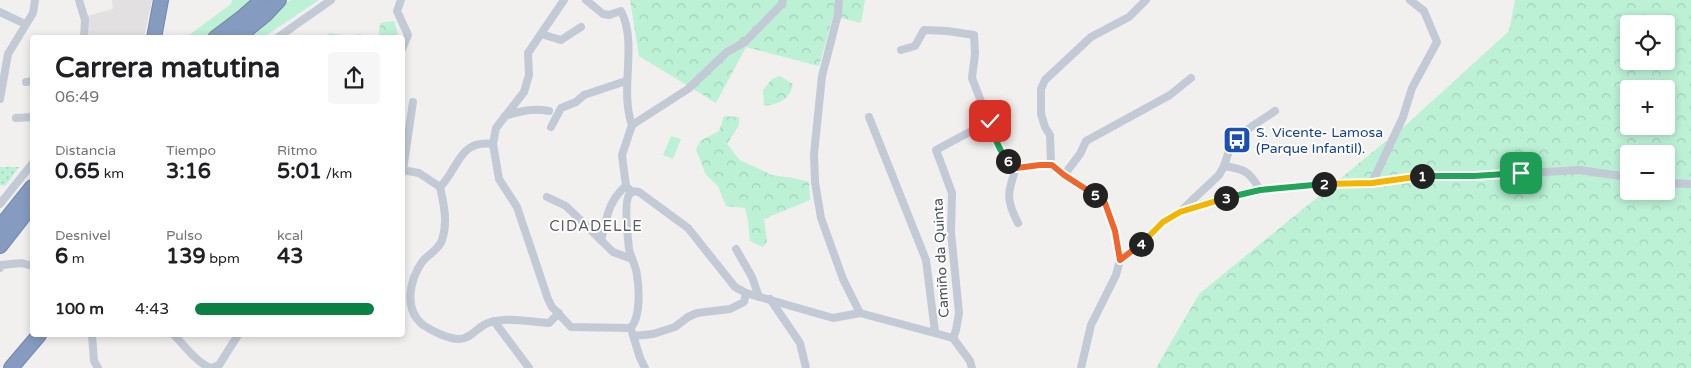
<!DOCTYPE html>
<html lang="es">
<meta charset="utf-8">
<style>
body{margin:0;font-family:"Varela Round",sans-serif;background:#f6f6f6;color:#202124;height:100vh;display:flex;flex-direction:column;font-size:19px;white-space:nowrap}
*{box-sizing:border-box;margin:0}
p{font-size:16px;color:#757577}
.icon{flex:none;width:28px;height:28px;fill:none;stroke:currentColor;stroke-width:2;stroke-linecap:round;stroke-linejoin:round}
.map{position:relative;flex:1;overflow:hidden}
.sheet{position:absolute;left:30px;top:35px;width:375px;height:302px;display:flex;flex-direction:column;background:#fff;border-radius:5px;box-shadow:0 2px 8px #0003}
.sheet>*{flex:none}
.controls{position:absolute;left:1620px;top:15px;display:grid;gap:10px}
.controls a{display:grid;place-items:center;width:55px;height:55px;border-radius:5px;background:#fff;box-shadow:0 2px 8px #0003;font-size:25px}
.pin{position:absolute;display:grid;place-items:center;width:42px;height:42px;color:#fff;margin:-21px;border-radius:10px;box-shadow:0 2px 8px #0006}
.km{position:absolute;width:25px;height:25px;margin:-12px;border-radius:50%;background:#222;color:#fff;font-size:14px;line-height:25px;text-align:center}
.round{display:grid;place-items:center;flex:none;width:52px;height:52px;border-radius:5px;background:#f6f6f6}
.head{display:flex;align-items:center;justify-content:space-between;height:85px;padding:0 25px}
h1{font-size:28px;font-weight:700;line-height:38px}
.figures{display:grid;grid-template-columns:repeat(3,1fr);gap:8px;height:85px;padding:5px 25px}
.figures div{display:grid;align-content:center}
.figures b{font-size:21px;font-weight:700}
.figures small{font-size:14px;font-weight:400}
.figures p{font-size:14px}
ul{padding:0 25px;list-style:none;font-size:16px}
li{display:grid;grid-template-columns:80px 60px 1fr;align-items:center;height:38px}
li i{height:12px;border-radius:6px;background:#0b8043}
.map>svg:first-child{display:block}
</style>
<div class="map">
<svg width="1691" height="368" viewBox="0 0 1691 368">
<defs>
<pattern id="forest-crowns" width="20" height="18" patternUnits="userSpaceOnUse" patternTransform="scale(1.25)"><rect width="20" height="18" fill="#bcf1d6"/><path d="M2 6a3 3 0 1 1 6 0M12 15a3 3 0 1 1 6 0" fill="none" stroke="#a3d0ba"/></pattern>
<pattern id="park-dots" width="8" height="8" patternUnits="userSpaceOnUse" patternTransform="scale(1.25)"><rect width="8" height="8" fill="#bcf1d6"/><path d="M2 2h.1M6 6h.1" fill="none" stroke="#a3d0ba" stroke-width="1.8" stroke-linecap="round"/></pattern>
</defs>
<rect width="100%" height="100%" fill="#f2efef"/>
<path fill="#e3e0e1" d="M 112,0 L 152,0 L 144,37 L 88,37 L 89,28 L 87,16 L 113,9 Z"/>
<g fill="#bcf1d6">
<path d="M 232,0 L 255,0 L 210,37 L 185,38 L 231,4 Z"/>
<path d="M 290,0 L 319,0 L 264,37 L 244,38 Z"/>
<path d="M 671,136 L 681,139 L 673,159 L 663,155 Z"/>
</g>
<g fill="url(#forest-crowns)" fill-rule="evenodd">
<path d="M 630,0 L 865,0 L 861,23 L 833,16 L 819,66 L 746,47 L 716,103 L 639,56 Z"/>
<path d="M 1515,0 L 1691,0 L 1691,368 L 1156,368 L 1199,294 L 1407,124 L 1509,31 ZM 1629,24 L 1666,24 L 1666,61 L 1629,61 ZM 1629,89 L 1666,89 L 1666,126 L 1629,126 ZM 1629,154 L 1666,154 L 1666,191 L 1629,191 Z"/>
<path d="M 394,21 L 398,34 L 396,37 L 375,37 L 379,35 L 380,23 Z"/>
<path d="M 329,33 L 348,36 L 360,34 L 366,37 L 325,37 Z"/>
<path d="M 780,76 L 793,84 C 789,101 780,103 764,106 L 763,90 L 772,79 Z"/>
<path d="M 724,116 L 739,117 L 739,125 L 727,144 L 740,160 L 772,175 L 793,178 L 809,182 L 810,200 L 764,219 L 767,241 L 763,247 L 750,241 L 748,221 L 745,208 L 726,206 L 718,186 L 706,175 L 696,149 L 700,141 L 719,131 Z"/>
</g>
<path fill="url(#park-dots)" d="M 0,167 L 19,167 L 5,186 L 0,185 Z"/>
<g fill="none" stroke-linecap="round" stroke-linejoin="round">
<defs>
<g id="highway">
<path d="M 154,38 L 161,0"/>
<path d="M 215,38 L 244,16 L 262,0"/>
<path d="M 237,38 L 266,14 L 279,0"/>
<path d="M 0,227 L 32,187"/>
<path d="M 0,246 L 32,205"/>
<path d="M 11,368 L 39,335"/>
</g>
</defs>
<use href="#highway" stroke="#7186ab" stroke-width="16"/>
<g stroke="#c2cad5" stroke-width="8">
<path d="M 79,0 L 85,20 L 84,38"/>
<path d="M 401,0 L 397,11 L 408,35 L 402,49"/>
<path d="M 586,0 L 603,14 L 609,15 L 621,11 C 638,44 619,89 632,125"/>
<path d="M 839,0 L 838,14 L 822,76 L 814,154 L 815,182 L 821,218 L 843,279 L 860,313"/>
<path d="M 1146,0 L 1129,17 L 1091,37 L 1045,80 L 1041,89 L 1041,114 L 1045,127 L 1050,135 L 1051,165 L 1064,175 L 1080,154 L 1086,141 L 1170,95 L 1191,78"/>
<path d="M 0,12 L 25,24"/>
<path d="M 541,34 L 561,40 L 581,27"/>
<path d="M 277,38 L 331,0"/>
<path d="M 901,50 L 915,46 L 924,30 L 947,31 L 974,35 L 975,54 L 972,78 L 1001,153 L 1010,164 L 1016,168"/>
<path d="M 26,82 L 32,81"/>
<path d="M 0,99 L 8,54 L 33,13 L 35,0"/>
<path d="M 505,116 C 520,111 533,108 549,111"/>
<path d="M 869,117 L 926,260 L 935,332"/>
<path d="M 16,118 L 32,117"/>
<path d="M 632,125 L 688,89 L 727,52 L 745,42 L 782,4 L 783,0"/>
<path d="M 632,125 L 622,155 L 626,186 L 632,192"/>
<path d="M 551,127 L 561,108 L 576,102 L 584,95 L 626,81"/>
<path d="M 493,144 L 496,128 L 524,92 L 529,75 L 528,53 L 564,0"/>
<path d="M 1224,166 C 1245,169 1250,172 1260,190"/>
<path d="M 402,170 L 419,173 L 440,187 C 459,168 459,139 493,144 L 499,179 L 517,207 L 548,299 L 552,307 L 571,327 L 630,328 C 641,319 639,288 637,275 C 636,266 631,258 629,249 C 628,240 624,202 629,195 C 631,191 635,191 639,192 L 688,228 L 735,287 L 746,293 L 833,318 L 860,313 L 953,338 L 970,361 L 972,368"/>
<path d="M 403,170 L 413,102"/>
<path d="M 1064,175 L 1087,189 L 1105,203 L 1115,231 L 1120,260 L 1116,275 L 1091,325 L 1081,368"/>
<path d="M 1372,183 L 1403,117 L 1412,88 L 1437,42 L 1424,11 L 1410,0"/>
<path d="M 1666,183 L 1691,184"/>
<path d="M 440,187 C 444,205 448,222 442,240 C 439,250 428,254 422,262 C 409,281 404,310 423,325 C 432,331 448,339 459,339 C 471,339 477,327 488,323 C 507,316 530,322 549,323 L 559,313"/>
<path d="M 547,197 L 566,206 L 613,252 L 632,259"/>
<path d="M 0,204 L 32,164"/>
<path d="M 1183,209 L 1219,175 L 1224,166 L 1233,139 L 1275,111"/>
<path d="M 1018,223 C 1006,200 1007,193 1016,168 L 1040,165 L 1051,165"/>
<path d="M 601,240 C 607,218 608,201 626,186"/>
<path d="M 736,249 L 752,277 L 759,297"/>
<path d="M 1120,260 L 1138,247 L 1163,222 L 1180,211 L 1222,198 L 1260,190 L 1319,184 L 1372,183 L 1417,176 L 1474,176 L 1579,170 L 1629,177"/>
<path d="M 0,268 L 1,265 L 22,263 L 32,266"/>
<path d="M 770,299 L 800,343 L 806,368"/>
<path d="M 494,321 L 529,368"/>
<path d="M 632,332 L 640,358 L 645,368"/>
<path d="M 92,335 L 94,361 L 98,368"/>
<path d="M 174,335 C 185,346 197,363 211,368"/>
<path d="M 634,336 L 653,334 L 675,327 L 688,317 L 697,313 L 730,309 L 744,302 L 746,293"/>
<path d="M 953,338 L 956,330 L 959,313 L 951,232 L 952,193 L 936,150 L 990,121"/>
<path d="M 212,368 L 219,365 L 238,335"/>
</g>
<use href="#highway" stroke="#859bc0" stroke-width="14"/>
</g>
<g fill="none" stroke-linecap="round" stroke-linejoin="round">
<defs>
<path id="split-1" d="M 1422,176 L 1474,176 L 1521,173"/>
<path id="split-2" d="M 1324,184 L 1372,183 L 1422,176"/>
<path id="split-3" d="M 1226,198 L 1260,190 L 1324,184"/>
<path id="split-4" d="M 1141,244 L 1163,222 L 1180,212 L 1226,198"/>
<path id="split-5" d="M 1095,195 L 1105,203 L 1115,231 L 1120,260 L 1141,244"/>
<path id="split-6" d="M 1008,161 L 1016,168 L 1040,165 L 1052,165 L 1064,175 L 1095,195"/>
<path id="split-7" d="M 990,121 C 994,136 998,149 1008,161"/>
</defs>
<use href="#split-1" stroke="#fff" stroke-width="10"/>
<use href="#split-2" stroke="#fff" stroke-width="10"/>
<use href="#split-3" stroke="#fff" stroke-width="10"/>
<use href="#split-4" stroke="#fff" stroke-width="10"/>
<use href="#split-5" stroke="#fff" stroke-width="10"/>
<use href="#split-6" stroke="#fff" stroke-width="10"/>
<use href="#split-7" stroke="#fff" stroke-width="10"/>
<use href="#split-1" stroke="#22a559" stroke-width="6"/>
<use href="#split-2" stroke="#f5b400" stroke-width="6"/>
<use href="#split-3" stroke="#22a559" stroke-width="6"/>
<use href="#split-4" stroke="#f5b400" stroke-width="6"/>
<use href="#split-5" stroke="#f0652b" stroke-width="6"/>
<use href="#split-6" stroke="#f0652b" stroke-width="6"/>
<use href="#split-7" stroke="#22a559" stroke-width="6"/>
</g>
<defs>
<symbol id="bus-square" viewBox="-11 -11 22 22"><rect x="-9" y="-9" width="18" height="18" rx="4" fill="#1a4fb4" stroke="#fff"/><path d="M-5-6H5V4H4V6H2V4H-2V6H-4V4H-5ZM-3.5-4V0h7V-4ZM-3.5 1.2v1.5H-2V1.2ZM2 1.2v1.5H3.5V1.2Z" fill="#fff"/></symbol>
</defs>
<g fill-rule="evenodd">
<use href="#bus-square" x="1221" y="124" width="32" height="32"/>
</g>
<g text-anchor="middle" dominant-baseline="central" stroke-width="4" stroke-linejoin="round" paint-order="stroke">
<g font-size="14" fill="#164399" stroke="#fff" text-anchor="start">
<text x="1256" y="132">S. Vicente- Lamosa<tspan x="1256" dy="16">(Parque Infantil).</tspan></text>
</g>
<g font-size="14" fill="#47505d" stroke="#fff">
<text transform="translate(941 258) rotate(-93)">Camiño da Quinta</text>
</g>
<g font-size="15" letter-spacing="1" fill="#5b5e64" stroke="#fff">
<text x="596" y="226">CIDADELLE</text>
</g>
</g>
</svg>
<div class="controls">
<a><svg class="icon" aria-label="locate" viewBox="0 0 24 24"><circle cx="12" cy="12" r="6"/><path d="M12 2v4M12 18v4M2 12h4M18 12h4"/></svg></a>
<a>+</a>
<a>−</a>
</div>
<div class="pin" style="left:1521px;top:173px;background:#1e9e55"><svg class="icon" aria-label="arrive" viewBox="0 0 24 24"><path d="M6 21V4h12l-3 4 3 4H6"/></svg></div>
<div class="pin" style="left:990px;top:121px;background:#d93025"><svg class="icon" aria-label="check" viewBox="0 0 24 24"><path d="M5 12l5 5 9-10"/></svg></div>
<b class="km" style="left:1422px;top:176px">1</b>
<b class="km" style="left:1324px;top:184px">2</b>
<b class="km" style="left:1226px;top:198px">3</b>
<b class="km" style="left:1141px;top:244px">4</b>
<b class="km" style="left:1095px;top:195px">5</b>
<b class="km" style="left:1008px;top:161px">6</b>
<section class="sheet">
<div class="head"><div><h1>Carrera matutina</h1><p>06:49</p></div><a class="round"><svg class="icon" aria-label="share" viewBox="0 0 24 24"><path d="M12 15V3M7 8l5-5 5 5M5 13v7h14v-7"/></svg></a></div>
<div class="figures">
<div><p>Distancia</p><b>0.65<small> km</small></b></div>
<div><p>Tiempo</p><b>3:16</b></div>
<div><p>Ritmo</p><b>5:01<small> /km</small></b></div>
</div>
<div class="figures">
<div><p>Desnivel</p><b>6<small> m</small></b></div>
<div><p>Pulso</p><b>139<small> bpm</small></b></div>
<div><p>kcal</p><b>43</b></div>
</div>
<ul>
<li><b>100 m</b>4:43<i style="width:97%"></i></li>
</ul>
</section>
</div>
